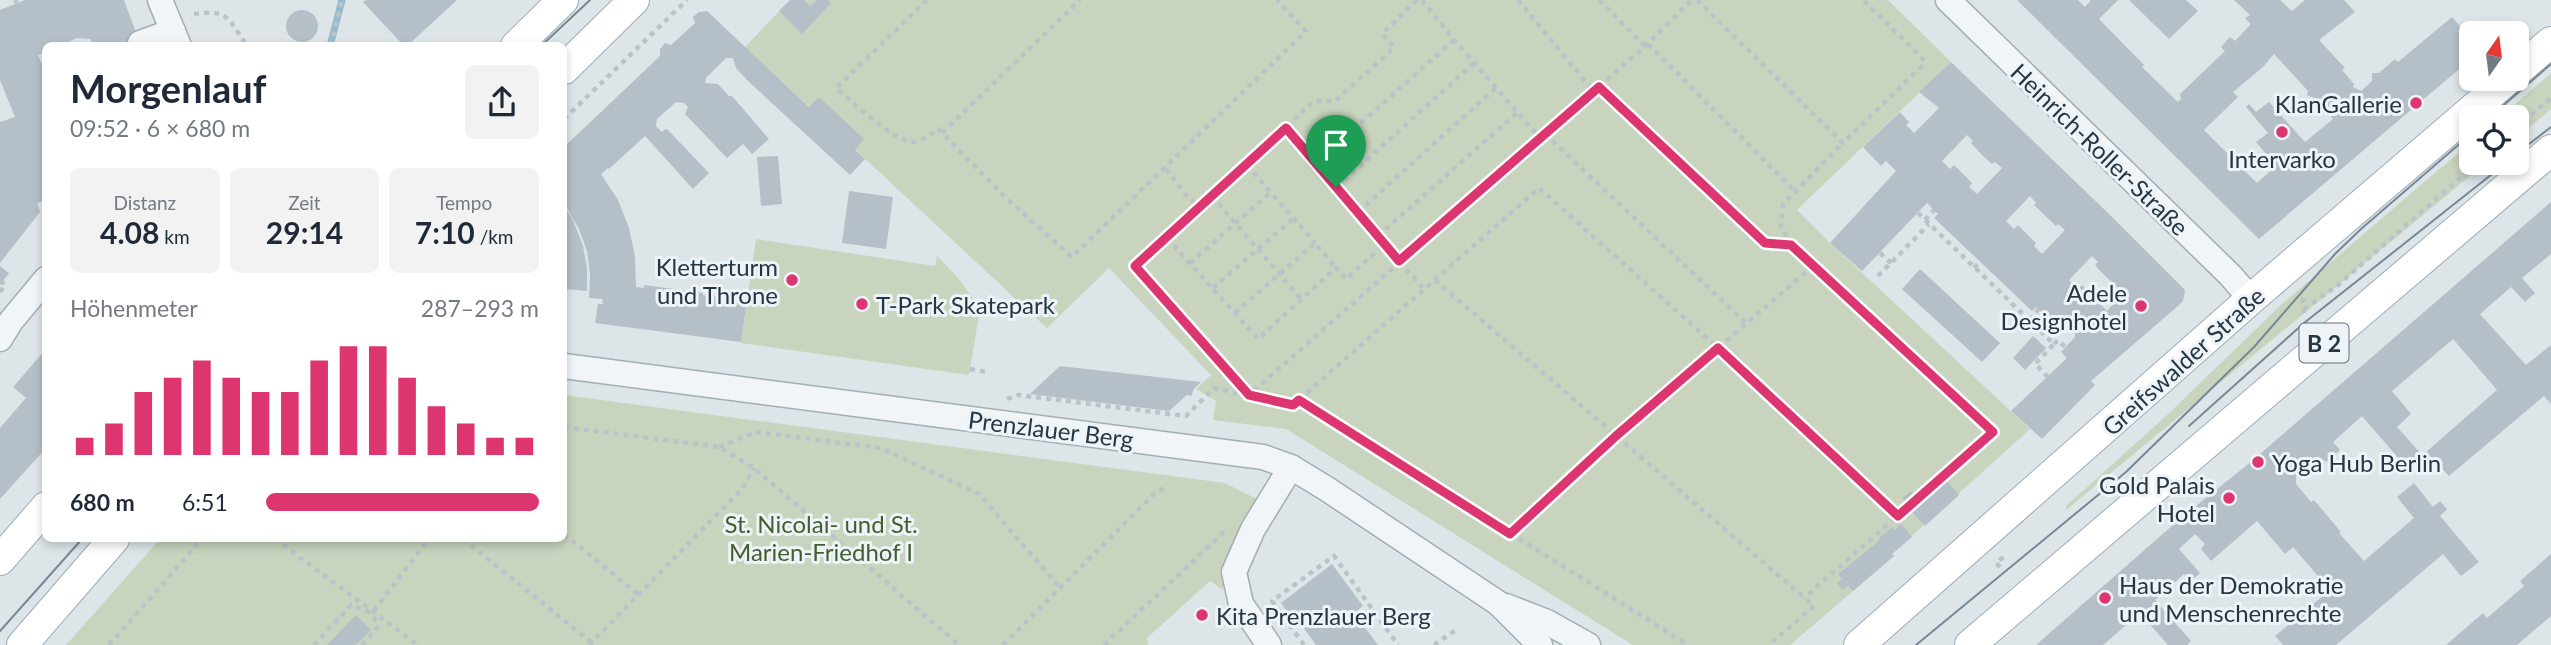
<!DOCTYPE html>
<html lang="de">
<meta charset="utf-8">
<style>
body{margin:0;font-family:Lato,sans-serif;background:#f2f2f3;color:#1f2937;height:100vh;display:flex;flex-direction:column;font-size:26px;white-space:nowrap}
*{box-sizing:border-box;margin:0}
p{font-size:23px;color:#747a83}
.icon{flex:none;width:38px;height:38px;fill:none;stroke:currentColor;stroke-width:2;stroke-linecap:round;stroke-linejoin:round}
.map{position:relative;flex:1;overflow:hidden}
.sheet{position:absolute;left:42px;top:42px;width:525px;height:500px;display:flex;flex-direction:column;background:#fff;border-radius:10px;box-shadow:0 4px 10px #0003}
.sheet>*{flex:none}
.needle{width:46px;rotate:14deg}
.controls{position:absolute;left:2459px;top:21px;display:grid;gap:14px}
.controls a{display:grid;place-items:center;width:70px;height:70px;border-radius:10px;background:#fff;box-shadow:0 4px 10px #0003;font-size:35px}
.pin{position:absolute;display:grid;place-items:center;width:60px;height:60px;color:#fff;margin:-72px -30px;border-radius:50% 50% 50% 0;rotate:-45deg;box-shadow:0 0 7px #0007}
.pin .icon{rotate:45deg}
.round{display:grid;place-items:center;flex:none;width:74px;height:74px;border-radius:10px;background:#f2f2f3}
.overview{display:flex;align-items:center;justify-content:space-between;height:119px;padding:0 28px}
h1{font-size:38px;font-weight:700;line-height:52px}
.stats{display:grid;grid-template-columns:repeat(3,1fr);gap:10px;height:119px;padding:7px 28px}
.stats div{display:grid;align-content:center;border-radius:10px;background:#f2f2f3;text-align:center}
.stats b{font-size:30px;font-weight:700}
.stats small{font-size:19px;font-weight:400}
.stats p{font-size:19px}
.chart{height:196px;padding:14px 28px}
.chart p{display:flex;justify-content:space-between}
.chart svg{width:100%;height:126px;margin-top:7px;stroke:#dc356f;stroke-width:6}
ul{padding:0 28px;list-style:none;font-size:23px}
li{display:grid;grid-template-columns:112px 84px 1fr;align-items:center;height:52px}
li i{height:18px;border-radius:9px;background:#dc356f}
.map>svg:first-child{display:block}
</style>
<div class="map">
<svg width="2551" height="645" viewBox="0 0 2551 645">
<rect width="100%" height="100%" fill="#dee5e9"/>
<g fill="#c8d4be">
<path d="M 790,0 L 1888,0 L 1951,62 L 1797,210 L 1830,243 L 2030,429 L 1892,554 L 1894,556 L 1790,645 L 1633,645 L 1286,429 L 1213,420 L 1216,401 L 1196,389 L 1211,375 L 1109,268 L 1047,328 L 745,47 Z"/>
<path d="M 2551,73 L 2551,109 L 2517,138 L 2516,117 L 2500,117 Z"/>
<path d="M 2471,142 L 2471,163 L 2486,163 L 2066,510 L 2066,506 L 2165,417 L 2283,303 Z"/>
<path d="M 756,239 L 935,266 L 937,256 L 959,279 L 980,309 L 969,375 L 741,343 Z"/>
<path d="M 564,395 L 1225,483 L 1259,500 L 1224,575 L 1223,590 L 1210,581 L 1146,639 L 1149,643 L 1147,645 L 66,645 L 160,539 L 564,539 Z"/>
</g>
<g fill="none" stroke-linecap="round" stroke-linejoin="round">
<path stroke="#95bbce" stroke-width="7" d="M 330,46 L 342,0"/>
</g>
<g fill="#b5bfc7" fill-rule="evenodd">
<path d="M 25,0 L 124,0 L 141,46 L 93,46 L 90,39 L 77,38 L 60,46 L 46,46 L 46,52 L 38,55 L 46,74 L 46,200 L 37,203 L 40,212 L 0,263 L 0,122 L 15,117 L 0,80 L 0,10 Z"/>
<path d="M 366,0 L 457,0 L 407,46 L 404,46 L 363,2 Z"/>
<path d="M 790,0 L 804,0 L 810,6 L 817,0 L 827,0 L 831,3 L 802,34 L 779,11 Z"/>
<path d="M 2017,0 L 2078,0 L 2085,7 L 2091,0 L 2118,0 L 2099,19 L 2144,65 L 2142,67 L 2178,102 L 2181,99 L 2180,94 L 2225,51 L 2221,47 L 2230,37 L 2235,41 L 2251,24 L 2245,18 L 2250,15 L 2234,0 L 2280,0 L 2292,11 L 2305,0 L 2344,0 L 2355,12 L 2319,40 L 2345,68 L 2342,70 L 2354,84 L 2353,87 L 2361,91 L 2372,81 L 2372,73 L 2379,73 L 2395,59 L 2398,62 L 2452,17 L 2471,39 L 2471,59 L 2259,239 ZM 2274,54 L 2308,91 L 2307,95 L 2314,98 L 2333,119 L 2305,142 L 2269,102 L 2256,112 L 2249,104 L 2246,107 L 2268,133 L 2256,142 L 2276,166 L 2257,183 L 2204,130 L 2238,97 L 2233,92 L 2263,67 Z"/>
<path d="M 2129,0 L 2186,0 L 2198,11 L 2169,39 Z"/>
<circle cx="302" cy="26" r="16"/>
<path d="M 707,11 L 809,107 L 819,97 L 864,139 L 855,150 L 865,159 L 850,175 L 748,81 L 736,68 L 733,58 L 726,58 L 706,78 L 705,83 L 718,84 L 729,96 L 732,96 L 769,139 L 752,154 L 743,144 L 727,158 L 685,114 L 688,107 L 684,103 L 676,102 L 657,119 L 656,126 L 662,132 L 665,129 L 668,130 L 709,173 L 693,189 L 645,136 L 609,169 L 608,168 L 601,174 L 618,200 L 629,228 L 635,257 L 636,287 L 644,288 L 644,285 L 703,293 L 703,295 L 717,297 L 719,295 L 747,300 L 741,342 L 595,323 L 598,304 L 603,304 L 602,299 L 589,298 L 590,274 L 587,251 L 579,229 L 564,203 L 564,147 L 660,56 L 660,49 L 665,43 L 671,45 L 695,23 L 693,17 L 699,12 Z"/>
<path d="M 1951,62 L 2108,213 L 2185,290 L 2183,301 L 2178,306 L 2091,381 L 2095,385 L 2042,439 L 2011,411 L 2067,358 L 2061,352 L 2075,337 L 2075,327 L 2062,331 L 2036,307 L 2032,311 L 1934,218 L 1938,214 L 1927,203 L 1862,271 L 1830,243 L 1896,171 L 1886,161 L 1881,166 L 1863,147 L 1900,112 L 1909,122 L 1906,125 L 1914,133 L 1939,108 L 1919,92 ZM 1967,135 L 1973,141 L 1971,143 L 1982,155 L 1992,164 L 1995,162 L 2002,168 L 1977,194 L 1969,187 L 1972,183 L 1954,165 L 1950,169 L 1942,161 ZM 2030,196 L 2036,203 L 2034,205 L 2056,226 L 2058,224 L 2065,230 L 2042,254 L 2034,246 L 2036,243 L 2018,225 L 2014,229 L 2006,221 ZM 2092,256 L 2098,262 L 2095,264 L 2098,269 L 2117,287 L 2125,291 L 2107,311 L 2082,285 L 2078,289 L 2069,280 Z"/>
<path d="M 778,156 L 782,204 L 761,206 L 757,157 Z"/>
<path d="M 849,191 L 893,197 L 886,249 L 842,243 Z"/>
<path d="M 2551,202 L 2551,254 L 2522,278 L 2535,293 L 2525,302 L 2511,287 L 2480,314 L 2526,365 L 2551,345 L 2551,404 L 2544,396 L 2449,476 L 2426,452 L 2497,390 L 2453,339 L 2392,391 L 2411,414 L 2397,427 L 2422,455 L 2407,468 L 2362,416 L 2333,442 L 2340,450 L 2327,462 L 2318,457 L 2312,463 L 2314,466 L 2296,477 L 2296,484 L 2311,502 L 2314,500 L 2341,532 L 2339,533 L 2364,561 L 2414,518 L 2397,497 L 2414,483 L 2433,507 L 2440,501 L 2447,509 L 2440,516 L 2479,562 L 2461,576 L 2443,554 L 2336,645 L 2283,645 L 2275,636 L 2330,590 L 2293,547 L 2285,554 L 2257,521 L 2211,561 L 2201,549 L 2205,544 L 2195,534 L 2179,549 L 2200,573 L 2191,581 L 2184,574 L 2155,600 L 2191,641 L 2187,645 L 2168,645 L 2140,613 L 2103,645 L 2036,645 L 2181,518 L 2252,461 Z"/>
<path d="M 564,206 L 573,220 L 583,246 L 587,268 L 587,291 L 564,289 Z"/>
<path d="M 0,266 L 9,273 L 0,285 Z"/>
<path d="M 1920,269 L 2000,343 L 1982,362 L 1902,289 Z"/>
<path d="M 2033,336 L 2046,348 L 2025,370 L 2013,358 Z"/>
<path d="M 46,349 L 46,448 L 0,499 L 0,428 L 26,398 L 13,387 Z"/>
<path d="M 1060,366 L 1201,382 L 1193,390 L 1192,396 L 1187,395 L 1169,411 L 1030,394 Z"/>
<path d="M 1946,480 L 1959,495 L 1925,526 L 1911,511 Z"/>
<path d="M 1911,491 L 1916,496 L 1907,504 L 1902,498 Z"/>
<path d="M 1901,524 L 1912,537 L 1892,554 L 1894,556 L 1853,591 L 1848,586 L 1843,590 L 1837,583 L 1842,579 L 1838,574 L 1880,540 L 1879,538 L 1892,527 L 1894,530 Z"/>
<path d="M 2551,554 L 2551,616 L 2538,627 L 2517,645 L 2446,645 L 2483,613 L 2487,618 L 2524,586 L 2520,581 Z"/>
<path d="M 1332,564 L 1363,606 L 1354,613 L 1378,645 L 1316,645 L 1292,612 L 1289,614 L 1281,603 Z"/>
<path d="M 356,615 L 371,630 L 356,645 L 327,645 Z"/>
</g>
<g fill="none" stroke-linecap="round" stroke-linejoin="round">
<defs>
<g id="minor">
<path d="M 160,0 L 179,46"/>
<path d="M 1948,0 L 2230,275 L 2251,299"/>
<path d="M 140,43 L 173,31"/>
<path d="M 0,339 L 11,321 L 46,279"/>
<path d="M 564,366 L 1263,457 L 1291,467 L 1327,489 L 1498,603 L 1540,645"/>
<path d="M 1506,606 L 1547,622 L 1588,645"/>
<path d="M 1269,645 L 1241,604 L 1234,572 L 1253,529 L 1291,467"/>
</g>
<g id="major">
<path d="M 516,46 L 563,0"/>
<path d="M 564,69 L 634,0"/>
<path d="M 2516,72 L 2551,42"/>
<path d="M 0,560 L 46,507"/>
<path d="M 22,645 L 114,539"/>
<path d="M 1859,645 L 2251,299 L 2508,79"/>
<path d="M 1970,645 L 2551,150"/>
</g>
</defs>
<use href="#minor" stroke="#a3adb4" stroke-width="27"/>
<use href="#major" stroke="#9cacb6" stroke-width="32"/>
<g stroke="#bcc3c8" stroke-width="4.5" stroke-dasharray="5 5" stroke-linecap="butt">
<path d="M 15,0 L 17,3"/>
<path d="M 927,0 L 836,88 C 852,101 893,142 914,142 C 923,141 931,134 938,129 L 1006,198 L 1072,257 L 1306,31 L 1277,0"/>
<path d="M 1417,0 L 1382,34 L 1394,48 L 1335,101 L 1314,101 L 1135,266 L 1249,395 L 1645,46 L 1692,0"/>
<path d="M 1422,0 L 1454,40 L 1541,139"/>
<path d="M 1518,0 L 1594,92"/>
<path d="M 1599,0 L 1645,46"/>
<path d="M 1697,0 L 1843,143 L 1923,65 L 1923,59 L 1863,0"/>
<path d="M 194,14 C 230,9 228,19 247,46"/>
<path d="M 1648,44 L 1795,191"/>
<path d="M 331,46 L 342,0"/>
<path d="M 1599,87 L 1765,243 L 1792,245 L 1993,432 L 1804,598"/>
<path d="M 564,119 L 687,0"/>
<path d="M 1286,128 L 1384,245"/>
<path d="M 2516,128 L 2551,98"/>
<path d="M 942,133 L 1080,0"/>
<path d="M 1545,134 L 1747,324"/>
<path d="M 1316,163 L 1454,40"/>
<path d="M 1247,165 L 1315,243"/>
<path d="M 1166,169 L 1185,194 L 1199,207"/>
<path d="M 1337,187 L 1474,63"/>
<path d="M 1212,196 L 1301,299"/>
<path d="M 1358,212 L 1497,87"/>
<path d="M 1918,213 L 2054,344 L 2035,364 L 2048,377"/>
<path d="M 1925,220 L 1934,210"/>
<path d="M 1378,236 L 1518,112"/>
<path d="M 1167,238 L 1258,339 L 1336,268 L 1346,279 L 1384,245 L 1425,290"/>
<path d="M 1792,245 L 1781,227 L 1783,204 L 1843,143"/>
<path d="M 1880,253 L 1891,263"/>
<path d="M 1190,263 L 1271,192"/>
<path d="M 1974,268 L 1980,262"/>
<path d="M 1878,276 L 1929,224"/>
<path d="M 1435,280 L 1814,606 L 1769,645"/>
<path d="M 1213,288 L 1294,218"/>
<path d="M 0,292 L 5,285 L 2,282"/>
<path d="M 2303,298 L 2304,316"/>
<path d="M 2304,309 L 2338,285 L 2477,163"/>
<path d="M 1235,313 L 1315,243 L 1336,268"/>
<path d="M 2029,320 L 2039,309"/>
<path d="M 2054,344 L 2058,340 L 2065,347"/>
<path d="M 970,369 L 986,372"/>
<path d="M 1007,399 L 1018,395 L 1186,416 L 1214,388 L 1293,405 L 1539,188 L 1718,348 L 1898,516"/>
<path d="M 1299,400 L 1688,645"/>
<path d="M 564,427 L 719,447 L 754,468 L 959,645"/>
<path d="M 719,447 L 756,432 L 881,448 L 979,494 L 1061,589"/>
<path d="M 564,534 L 639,595"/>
<path d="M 1510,534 L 1616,436 L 1813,266"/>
<path d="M 275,539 L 418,645"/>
<path d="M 463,539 L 592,643"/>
<path d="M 2000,567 L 1996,563 L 2006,555"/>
<path d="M 109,645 L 202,539"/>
<path d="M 314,645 L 351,605 L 372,613 L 429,539"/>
<path d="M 362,645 L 378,627 L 373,615"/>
<path d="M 589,645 L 742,489 L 754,468"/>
<path d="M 1003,645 L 1155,493 L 1168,486"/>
<path d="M 1104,645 L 1223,533 L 1227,532"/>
<path d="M 1304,645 L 1272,601 L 1334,556 L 1398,645"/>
<path d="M 1434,645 L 1457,629"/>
</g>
<use href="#minor" stroke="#f1f5f7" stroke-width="24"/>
<use href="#major" stroke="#fff" stroke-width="30"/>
<g stroke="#768895" stroke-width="2">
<path d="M 541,46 L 590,0"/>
<path d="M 2490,117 L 2551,64"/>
<path d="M 2516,154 L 2551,127"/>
<path d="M 2189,426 L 2304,323 L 2506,163"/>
<path d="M 0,631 L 82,539"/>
<path d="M 1916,645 L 2126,472 L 2254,347 L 2335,254 L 2361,229 L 2471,134"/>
</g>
</g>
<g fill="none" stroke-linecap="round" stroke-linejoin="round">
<defs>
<path id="route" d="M 1599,87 L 1765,243 L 1791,245 L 1993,432 L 1898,516 L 1718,348 L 1616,436 L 1510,534 L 1299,400 L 1293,405 L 1249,395 L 1135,266 L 1286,128 L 1399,261 Z"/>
</defs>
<use href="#route" stroke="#fff" stroke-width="14"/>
<use href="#route" stroke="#dc356f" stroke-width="9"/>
</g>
<g fill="#dc356f" stroke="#eef3f7" stroke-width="2.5">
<circle cx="2416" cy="103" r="7"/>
<circle cx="2282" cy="132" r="7"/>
<circle cx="792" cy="280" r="7"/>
<circle cx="862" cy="304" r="7"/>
<circle cx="2141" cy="306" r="7"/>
<circle cx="2258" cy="462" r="7"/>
<circle cx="2229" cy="498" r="7"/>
<circle cx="2105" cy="598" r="7"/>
<circle cx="1202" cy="615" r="7"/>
</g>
<g text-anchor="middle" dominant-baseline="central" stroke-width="6" stroke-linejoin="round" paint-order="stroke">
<rect fill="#eef3f7" stroke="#626f78" stroke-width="2" x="2299.5" y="323.5" width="49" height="39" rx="5"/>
<g font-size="23" font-weight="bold" fill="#263642">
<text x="2324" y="343">B 2</text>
</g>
<g font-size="24" fill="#263642" stroke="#eef3f7" text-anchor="end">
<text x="2402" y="103">KlanGallerie</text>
<text x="2282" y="158" text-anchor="middle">Intervarko</text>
<text x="778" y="266">Kletterturm<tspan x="778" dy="28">und Throne</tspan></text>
<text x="2127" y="292">Adele<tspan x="2127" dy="28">Designhotel</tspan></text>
<text x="876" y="304" text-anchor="start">T-Park Skatepark</text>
<text x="2272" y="462" text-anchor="start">Yoga Hub Berlin</text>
<text x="2215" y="484">Gold Palais<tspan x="2215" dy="28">Hotel</tspan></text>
<text x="2119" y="584" text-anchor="start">Haus der Demokratie<tspan x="2119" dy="28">und Menschenrechte</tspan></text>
<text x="1216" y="615" text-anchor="start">Kita Prenzlauer Berg</text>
</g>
<g font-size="24" fill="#263642" stroke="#eef3f7">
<text transform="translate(2100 149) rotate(44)">Heinrich-Roller-Straße</text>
<text transform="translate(2183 361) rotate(-42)">Greifswalder Straße</text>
<text transform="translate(1051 429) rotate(7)">Prenzlauer Berg</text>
</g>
<g font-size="24" fill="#435f31" stroke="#eef3f7">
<text x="821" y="523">St. Nicolai- und St.<tspan x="821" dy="28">Marien-Friedhof I</tspan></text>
</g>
</g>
</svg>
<div class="controls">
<a><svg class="needle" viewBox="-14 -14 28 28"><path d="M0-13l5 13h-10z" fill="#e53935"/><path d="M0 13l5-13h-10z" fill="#747a83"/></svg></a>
<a><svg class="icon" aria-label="locate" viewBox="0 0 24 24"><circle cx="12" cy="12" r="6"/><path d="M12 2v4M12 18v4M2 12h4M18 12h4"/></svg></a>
</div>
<div class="pin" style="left:1336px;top:187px;background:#1e9e55"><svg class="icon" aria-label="arrive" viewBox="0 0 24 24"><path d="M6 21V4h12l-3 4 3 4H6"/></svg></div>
<section class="sheet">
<div class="overview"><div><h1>Morgenlauf</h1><p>09:52 · 6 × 680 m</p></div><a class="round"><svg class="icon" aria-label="share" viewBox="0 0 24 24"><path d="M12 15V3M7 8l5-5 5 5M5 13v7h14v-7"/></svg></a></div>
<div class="stats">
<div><p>Distanz</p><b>4.08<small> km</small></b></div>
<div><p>Zeit</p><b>29:14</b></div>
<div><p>Tempo</p><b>7:10<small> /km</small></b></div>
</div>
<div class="chart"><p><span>Höhenmeter</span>287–293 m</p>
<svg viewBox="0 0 160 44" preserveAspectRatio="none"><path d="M5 44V38M15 44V33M25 44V22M35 44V17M45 44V11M55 44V17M65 44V22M75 44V22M85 44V11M95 44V6M105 44V6M115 44V17M125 44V27M135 44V33M145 44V38M155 44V38"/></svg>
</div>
<ul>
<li><b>680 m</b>6:51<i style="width:100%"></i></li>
</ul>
</section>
</div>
